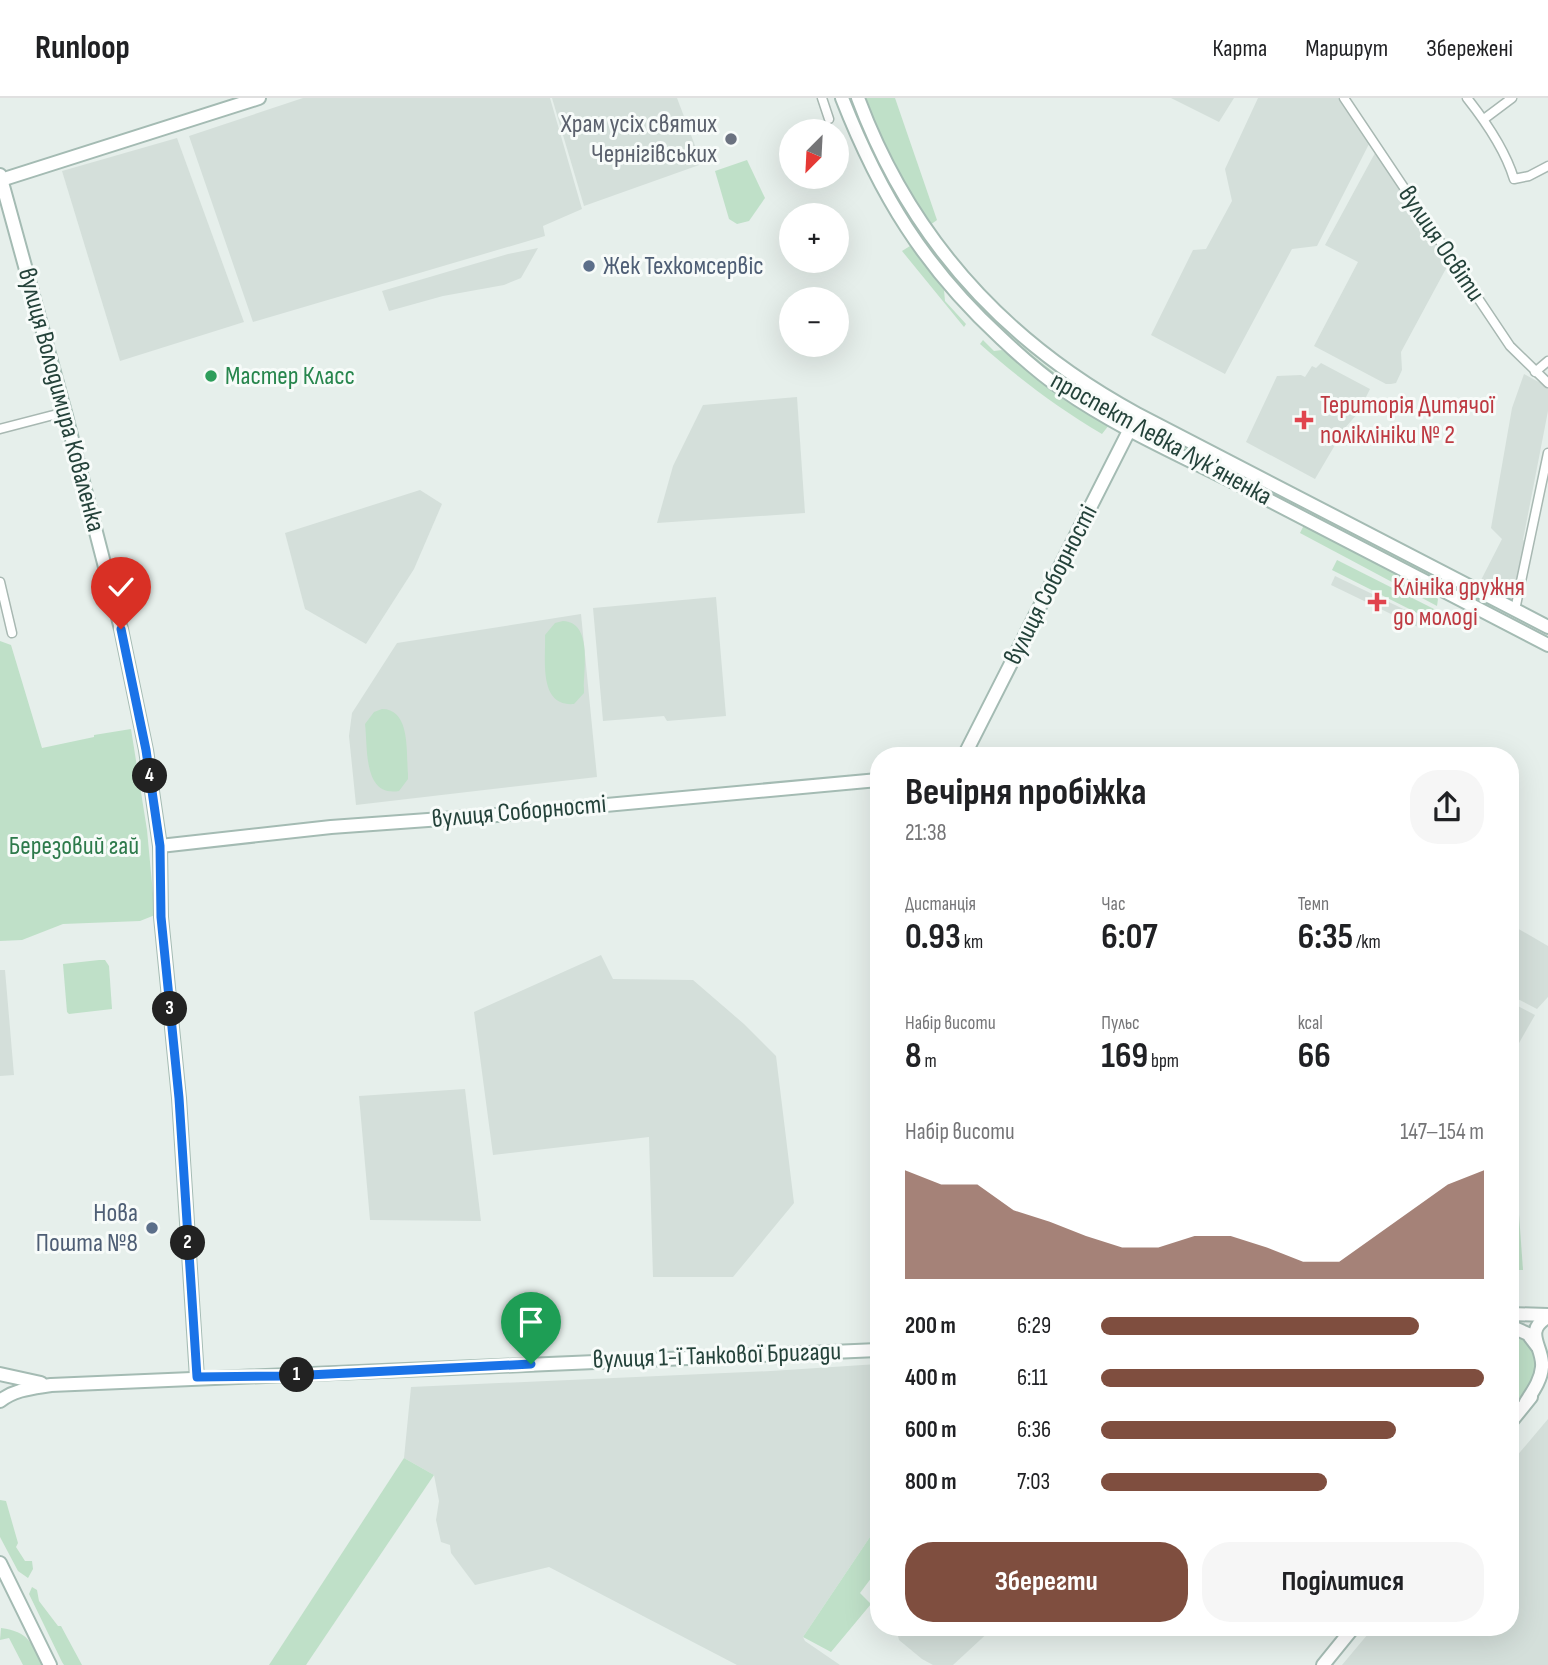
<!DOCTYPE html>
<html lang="uk">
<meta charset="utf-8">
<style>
body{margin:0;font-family:"Sofia Sans Condensed",sans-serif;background:#f6f6f6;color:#202124;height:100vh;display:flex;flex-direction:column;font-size:26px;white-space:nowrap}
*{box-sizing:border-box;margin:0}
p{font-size:23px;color:#757577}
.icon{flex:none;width:38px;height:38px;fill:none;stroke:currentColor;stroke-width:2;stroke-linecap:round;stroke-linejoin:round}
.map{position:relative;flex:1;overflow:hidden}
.panel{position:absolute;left:870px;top:649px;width:649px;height:889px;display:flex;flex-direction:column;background:#fff;border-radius:28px;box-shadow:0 7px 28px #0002}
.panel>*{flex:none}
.needle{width:46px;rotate:204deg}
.controls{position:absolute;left:779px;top:21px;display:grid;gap:14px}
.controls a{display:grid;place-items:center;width:70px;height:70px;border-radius:50%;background:#fff;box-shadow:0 7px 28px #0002;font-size:35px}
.pin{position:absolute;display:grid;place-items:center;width:60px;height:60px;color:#fff;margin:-72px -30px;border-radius:50% 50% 50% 0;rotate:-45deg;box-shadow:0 0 7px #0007}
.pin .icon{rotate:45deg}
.km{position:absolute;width:35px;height:35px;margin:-18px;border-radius:50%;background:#222;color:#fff;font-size:19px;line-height:35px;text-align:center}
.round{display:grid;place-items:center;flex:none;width:74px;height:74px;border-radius:28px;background:#f6f6f6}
.head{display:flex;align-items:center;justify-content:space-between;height:119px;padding:0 35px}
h1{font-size:38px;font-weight:700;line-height:52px}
.figures{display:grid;grid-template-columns:repeat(3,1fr);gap:10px;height:119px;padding:7px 35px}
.figures div{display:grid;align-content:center}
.figures b{font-size:35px;font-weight:700}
.figures small{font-size:19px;font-weight:400}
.figures p{font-size:19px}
.chart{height:196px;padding:14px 35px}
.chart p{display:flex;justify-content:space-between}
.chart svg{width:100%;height:126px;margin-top:7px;fill:#7f4e3f;opacity:.7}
.primary-button{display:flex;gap:14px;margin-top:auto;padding:14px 35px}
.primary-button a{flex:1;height:80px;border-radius:28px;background:#7f4e3f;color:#fff;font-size:28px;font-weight:700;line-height:80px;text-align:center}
.primary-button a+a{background:#f6f6f6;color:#202124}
ul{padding:0 35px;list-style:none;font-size:23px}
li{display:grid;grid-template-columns:112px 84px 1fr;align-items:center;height:52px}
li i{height:18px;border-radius:9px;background:#7f4e3f}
header{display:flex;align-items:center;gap:42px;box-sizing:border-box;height:98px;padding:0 35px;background:#fff;border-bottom:2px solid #e0e0e0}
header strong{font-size:33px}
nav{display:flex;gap:38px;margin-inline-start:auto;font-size:24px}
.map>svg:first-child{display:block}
</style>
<header>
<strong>Runloop</strong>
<nav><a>Карта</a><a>Маршрут</a><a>Збережені</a></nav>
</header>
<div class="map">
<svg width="1548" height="1567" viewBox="0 0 1548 1567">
<rect width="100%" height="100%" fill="#e6efeb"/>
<g fill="#d4dfda">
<path d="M 303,0 L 550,0 L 582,111 L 543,128 L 545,138 L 253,224 L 189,38 Z"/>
<path d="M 552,0 L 677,0 L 702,66 L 584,108 Z"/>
<path d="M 1171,0 L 1234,0 L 1219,24 Z"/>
<path d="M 1258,0 L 1338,0 L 1369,46 L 1317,148 L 1292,151 L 1225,276 L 1151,237 L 1193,152 L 1206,151 L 1232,103 L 1225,71 Z"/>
<path d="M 177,40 L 244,224 L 120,263 L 62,73 Z"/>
<path d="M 1375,55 L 1449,165 L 1401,254 L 1402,272 L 1396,285 L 1391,286 L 1386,286 L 1314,248 L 1358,164 L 1325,147 Z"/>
<path d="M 538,150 L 521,180 L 504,187 L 443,198 L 389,213 L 382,193 L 508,156 Z"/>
<path d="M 1321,265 L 1370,291 L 1358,315 L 1345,330 L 1315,381 L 1246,344 L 1277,278 L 1301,277 L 1305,279 L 1312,268 L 1316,270 Z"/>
<path d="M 1524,276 L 1548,289 L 1548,313 L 1523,442 L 1526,443 L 1517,506 L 1479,486 L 1502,441 L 1491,430 L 1512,310 Z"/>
<path d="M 797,299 L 805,415 L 657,425 L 673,368 L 703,307 Z"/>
<path d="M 420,392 L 442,406 L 414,471 L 366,546 L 305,511 L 285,435 Z"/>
<path d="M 1335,478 L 1424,521 L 1420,530 L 1331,487 Z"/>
<path d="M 716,499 L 726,618 L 667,623 L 664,618 L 603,623 L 593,510 Z"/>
<path d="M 581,516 L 597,679 L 356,707 L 349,638 L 352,615 L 397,545 Z"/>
<path d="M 1510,826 L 1548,848 L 1548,899 L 1537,911 L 1510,897 Z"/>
<path d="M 601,857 L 613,881 L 693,882 L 744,926 L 776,958 L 794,1105 L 733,1179 L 653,1179 L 649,1039 L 493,1057 L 474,914 Z"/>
<path d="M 0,872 L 5,872 L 14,977 L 0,978 Z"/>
<path d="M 1510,904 L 1535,917 L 1510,961 Z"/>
<path d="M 465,991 L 481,1123 L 370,1122 L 359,998 Z"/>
<path d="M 878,1266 L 878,1427 L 803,1539 L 805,1543 L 840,1567 L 737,1567 L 549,1469 L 475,1487 L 451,1455 L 450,1447 L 441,1444 L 436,1422 L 439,1403 L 434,1377 L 404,1360 L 411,1289 L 771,1273 Z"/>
<path d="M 1548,1321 L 1548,1567 L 1342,1567 L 1373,1530 L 1510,1530 L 1510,1366 Z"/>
<path d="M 896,1530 L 993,1530 L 953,1567 L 933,1567 L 922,1561 L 899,1542 Z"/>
</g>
<g fill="#bfe0c8">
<path d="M 866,0 L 895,0 L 937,122 L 930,127 L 885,51 Z"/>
<path d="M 747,62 L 765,100 L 749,123 L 737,126 L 729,121 L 715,73 Z"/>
<path d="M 926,142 C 966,194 1013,247 1068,284 C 1083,294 1099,303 1115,312 L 1114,315 L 1067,289 L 1041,268 L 990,223 L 922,144 Z"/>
<path d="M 910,148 L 944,192 L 945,203 L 966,226 L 964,229 L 902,153 Z"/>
<path d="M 983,242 L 994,253 L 1002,252 L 1061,300 L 1109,327 L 1102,336 C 1058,310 1018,280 980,246 Z"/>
<path d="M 1157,334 L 1162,336 L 1305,410 L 1303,413 L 1156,337 Z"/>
<path d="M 1311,413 L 1495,509 L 1493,512 L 1310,416 Z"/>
<path d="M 1304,427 L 1430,493 L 1438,501 L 1437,508 L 1300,435 Z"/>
<path d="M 1337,462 L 1436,512 L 1431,522 L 1332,472 Z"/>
<path d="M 563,523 C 592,524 584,569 584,590 L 584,595 L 574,606 C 538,609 546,561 545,537 L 555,525 Z"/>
<path d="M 0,543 L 11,547 L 42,650 L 94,639 L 94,637 L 131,631 L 147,732 L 155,817 L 140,823 L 63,826 L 22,842 L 0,843 Z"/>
<path d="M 382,611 C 411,611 406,655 408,676 L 408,681 L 399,693 C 363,699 368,651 365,626 L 374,614 Z"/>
<path d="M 99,862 L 105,862 L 109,868 L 112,911 L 69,916 L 67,914 L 63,866 Z"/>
<path d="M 1510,1089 L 1517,1089 L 1523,1172 L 1510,1172 Z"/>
<path d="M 1510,1232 C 1527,1237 1543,1259 1536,1277 C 1532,1285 1526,1294 1521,1301 C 1501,1285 1515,1273 1518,1255 L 1515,1251 L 1510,1250 Z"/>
<path d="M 404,1360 L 434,1377 L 306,1567 L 269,1567 Z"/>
<path d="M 0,1402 L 6,1403 L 18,1445 L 16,1449 L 25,1463 L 32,1463 L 33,1471 L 28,1480 L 18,1473 L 0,1439 Z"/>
<path d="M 878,1427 L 878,1471 L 860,1495 L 871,1506 L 831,1554 L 803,1539 Z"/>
<path d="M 32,1489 L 37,1492 L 39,1503 L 58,1528 L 61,1528 L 82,1567 L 64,1567 L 62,1564 L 29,1496 Z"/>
<path d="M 1,1530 C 29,1534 31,1544 42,1567 L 23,1567 L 9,1540 L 0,1542 Z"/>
</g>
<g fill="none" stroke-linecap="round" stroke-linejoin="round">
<defs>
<g id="street">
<path d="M 822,0 L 829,21"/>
<path d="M 1344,0 L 1510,248 L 1548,285"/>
<path d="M 1467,0 C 1486,24 1505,51 1514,81 L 1529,78 L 1548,68"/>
<path d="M 1484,21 L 1512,0"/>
<path d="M 1535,274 L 1548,263"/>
<path d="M 0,331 L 65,314"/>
<path d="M 0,484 L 12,535"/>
<path d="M 1515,512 L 1548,355"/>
</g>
<g id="secondary">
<path d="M 842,0 C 880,97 924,169 1001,240 C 1020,258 1040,276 1062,291 C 1122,333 1192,362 1257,396 C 1354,446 1451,497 1548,547"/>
<path d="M 858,0 C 910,140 1006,245 1137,316 L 1548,529"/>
<path d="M 0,77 L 65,314 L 121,531 L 146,652 L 160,748 L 161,819 L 179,1000 L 197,1280"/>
<path d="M 1,82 L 259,0"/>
<path d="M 964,658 L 1134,323"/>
<path d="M 160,748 L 331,729 L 497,717 L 878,682"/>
<path d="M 1510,1216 L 1548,1217"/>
<path d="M 1510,1228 L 1528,1236 L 1537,1248"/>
<path d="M 0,1276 L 41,1285"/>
<path d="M 0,1303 C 15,1291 33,1290 51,1287 L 878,1252"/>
<path d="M 1526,1304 C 1533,1293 1541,1282 1542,1269 C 1544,1249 1522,1234 1548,1219"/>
<path d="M 1510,1325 L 1531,1299"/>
<path d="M 0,1465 L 50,1567"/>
<path d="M 1323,1567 L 1353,1530"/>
</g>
</defs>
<use href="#street" stroke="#a8b8b2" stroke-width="11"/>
<use href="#secondary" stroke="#a4bbb3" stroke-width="16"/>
<use href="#street" stroke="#fff" stroke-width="8"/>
<use href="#secondary" stroke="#fff" stroke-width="12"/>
</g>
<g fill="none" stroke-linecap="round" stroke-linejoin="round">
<defs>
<path id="route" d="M 121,531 L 146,652 L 160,748 L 161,819 L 179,1000 L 197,1279 L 288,1278 L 531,1266"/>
</defs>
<use href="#route" stroke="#fff" stroke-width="14"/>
<use href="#route" stroke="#1a73e8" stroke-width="9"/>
</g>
<circle fill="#6b7280" stroke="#f7fbf9" stroke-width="2.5" cx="731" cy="41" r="7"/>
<g fill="#5c6f8a" stroke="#f7fbf9" stroke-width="2.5">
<circle cx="589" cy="168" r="7"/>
<circle cx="152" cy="1130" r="7"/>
</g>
<circle fill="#2e9e5b" stroke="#f7fbf9" stroke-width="2.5" cx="211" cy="278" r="7"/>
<g fill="#e0444e" stroke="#f7fbf9" stroke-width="2.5">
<path d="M1300.5 311.5h7v7h7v7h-7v7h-7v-7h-7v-7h7z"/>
<path d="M1373.5 493.5h7v7h7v7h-7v7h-7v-7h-7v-7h7z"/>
</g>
<g text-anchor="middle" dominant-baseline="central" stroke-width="6" stroke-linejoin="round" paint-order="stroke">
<g font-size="26" fill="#5b616d" stroke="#f7fbf9" text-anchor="end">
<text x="717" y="26">Храм усіх святих<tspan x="717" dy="30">Чернігівських</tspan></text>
</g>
<g font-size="26" fill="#24423a" stroke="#f7fbf9">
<text transform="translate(1441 146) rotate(56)">вулиця Освіти</text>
<text transform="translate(61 302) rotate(75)">вулиця Володимира Коваленка</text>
<text transform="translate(1161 341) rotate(29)">проспект Левка Лукʼяненка</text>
<text transform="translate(1051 487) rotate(-63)">вулиця Соборності</text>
<text transform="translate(519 714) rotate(-5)">вулиця Соборності</text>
<text transform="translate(717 1258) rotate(-2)">вулиця 1-ї Танкової Бригади</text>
</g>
<g font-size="26" fill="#4e5e75" stroke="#f7fbf9" text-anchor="start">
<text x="603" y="168">Жек Техкомсервіс</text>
<text x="138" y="1115" text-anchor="end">Нова<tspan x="138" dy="30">Пошта №8</tspan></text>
</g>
<g font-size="26" fill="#27864d" stroke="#f7fbf9" text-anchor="start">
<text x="225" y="278">Мастер Класс</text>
</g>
<g font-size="26" fill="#be3a42" stroke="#f7fbf9" text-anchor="start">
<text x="1320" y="307">Територія Дитячої<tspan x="1320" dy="30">поліклініки № 2</tspan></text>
<text x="1393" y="489">Клініка дружня<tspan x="1393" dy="30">до молоді</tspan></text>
</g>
<g font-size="26" fill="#2d7a4b" stroke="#f7fbf9">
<text x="74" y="748">Березовий гай</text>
</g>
</g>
</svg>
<div class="controls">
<a><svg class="needle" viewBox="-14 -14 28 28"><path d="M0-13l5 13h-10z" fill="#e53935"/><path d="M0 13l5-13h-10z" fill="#757577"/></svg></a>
<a>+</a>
<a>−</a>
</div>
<div class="pin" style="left:531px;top:1266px;background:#1e9e55"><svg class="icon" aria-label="arrive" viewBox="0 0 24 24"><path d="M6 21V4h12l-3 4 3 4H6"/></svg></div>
<div class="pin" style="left:121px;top:531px;background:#d93025"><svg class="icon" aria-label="check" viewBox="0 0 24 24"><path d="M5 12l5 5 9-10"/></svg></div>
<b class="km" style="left:297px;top:1277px">1</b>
<b class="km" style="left:188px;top:1145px">2</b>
<b class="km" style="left:170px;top:911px">3</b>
<b class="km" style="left:150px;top:678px">4</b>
<section class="panel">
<div class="head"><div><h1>Вечірня пробіжка</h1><p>21:38</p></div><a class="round"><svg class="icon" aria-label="share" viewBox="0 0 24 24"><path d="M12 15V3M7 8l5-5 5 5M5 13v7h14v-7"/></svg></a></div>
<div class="figures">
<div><p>Дистанція</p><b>0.93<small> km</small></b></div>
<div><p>Час</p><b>6:07</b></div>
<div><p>Темп</p><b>6:35<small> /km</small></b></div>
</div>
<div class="figures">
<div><p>Набір висоти</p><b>8<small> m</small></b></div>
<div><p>Пульс</p><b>169<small> bpm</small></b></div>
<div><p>kcal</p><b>66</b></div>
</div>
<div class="chart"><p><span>Набір висоти</span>147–154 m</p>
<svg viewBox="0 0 160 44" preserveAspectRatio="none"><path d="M0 44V6L10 11L20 11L30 20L40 24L50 29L60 33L70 33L80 29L90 29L100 33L110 38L120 38L130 29L140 20L150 11L160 6V44z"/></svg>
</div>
<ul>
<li><b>200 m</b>6:29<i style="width:83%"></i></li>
<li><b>400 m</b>6:11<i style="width:100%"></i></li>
<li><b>600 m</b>6:36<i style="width:77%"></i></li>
<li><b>800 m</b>7:03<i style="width:59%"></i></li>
</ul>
<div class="primary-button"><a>Зберегти</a><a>Поділитися</a></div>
</section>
</div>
